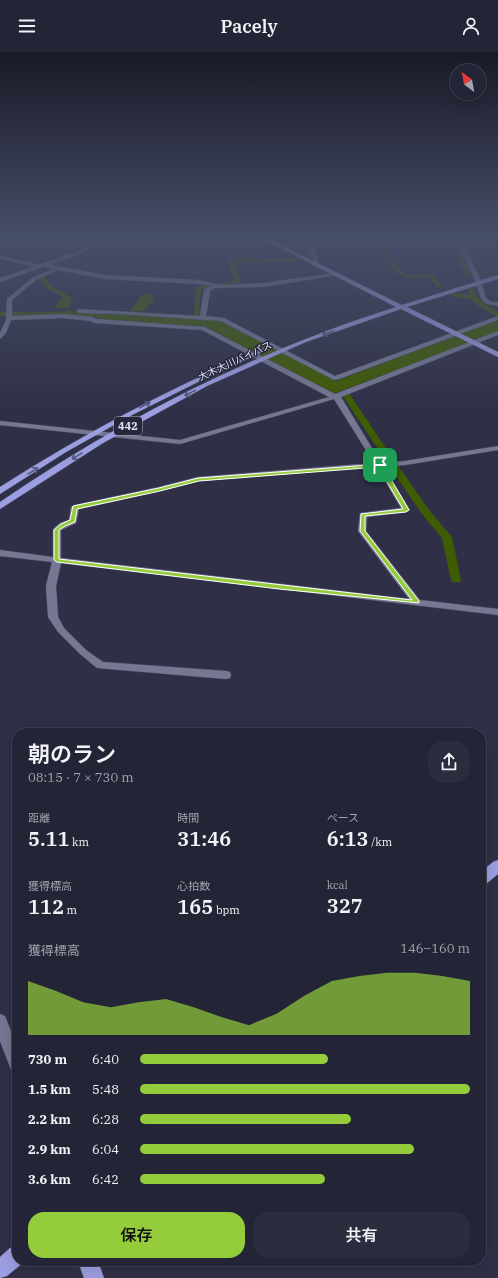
<!DOCTYPE html>
<html lang="ja">
<meta charset="utf-8">
<style>
body{margin:0;font-family:"IBM Plex Serif","Noto Sans JP",serif;background:#2b2c3d;color:#f1f3f6;height:100vh;display:flex;flex-direction:column;font-size:15px;white-space:nowrap}
*{box-sizing:border-box;margin:0}
p{font-size:13px;color:#a3a4ad}
.icon{flex:none;width:22px;height:22px;fill:none;stroke:currentColor;stroke-width:2;stroke-linecap:round;stroke-linejoin:round}
.map{position:relative;flex:1;overflow:hidden}
.side{position:absolute;left:12px;top:676px;width:474px;height:538px;display:flex;flex-direction:column;background:#232435;border-radius:16px;box-shadow:0 4px 16px #0002,0 0 0 1px #404150}
.side>*{flex:none}
.needle{width:26px;rotate:328deg}
.buttons{position:absolute;left:450px;top:12px;display:grid;gap:8px}
.buttons a{display:grid;place-items:center;width:36px;height:36px;border-radius:50%;background:#232435;box-shadow:0 4px 16px #0002,0 0 0 1px #404150;font-size:20px}
.pin{position:absolute;display:grid;place-items:center;width:34px;height:34px;color:#fff;margin:-17px;border-radius:8px;box-shadow:0 2px 6px #0006}
.round{display:grid;place-items:center;flex:none;width:42px;height:42px;border-radius:16px;background:#2b2c3d}
.summary{display:flex;align-items:center;justify-content:space-between;height:68px;padding:0 16px}
h1{font-size:22px;font-weight:600;line-height:30px}
.stats{display:grid;grid-template-columns:repeat(3,1fr);gap:6px;height:68px;padding:4px 16px}
.stats div{display:grid;align-content:center}
.stats b{font-size:20px;font-weight:600}
.stats small{font-size:11px;font-weight:400}
.stats p{font-size:11px}
.chart{height:112px;padding:8px 16px}
.chart p{display:flex;justify-content:space-between}
.chart svg{width:100%;height:72px;margin-top:4px;fill:#94cc3c;opacity:.7}
.primary-button{display:flex;gap:8px;margin-top:auto;padding:8px 16px}
.primary-button a{flex:1;height:46px;border-radius:16px;background:#94cc3c;color:#111;font-size:16px;font-weight:600;line-height:46px;text-align:center}
.primary-button a+a{background:#2b2c3d;color:#f1f3f6}
ul{padding:0 16px;list-style:none;font-size:13px}
li{display:grid;grid-template-columns:64px 48px 1fr;align-items:center;height:30px}
li i{height:10px;border-radius:5px;background:#94cc3c}
header{display:flex;justify-content:space-between;align-items:center;height:52px;padding:0 16px;background:#232435;font-size:18px;font-weight:600}
.map>svg:first-child{display:block}
</style>
<header><svg class="icon" aria-label="menu" viewBox="0 0 24 24"><path d="M4 6h16M4 12h16M4 18h16"/></svg>Pacely<svg class="icon" aria-label="person" viewBox="0 0 24 24"><circle cx="12" cy="8" r="4"/><path d="M4 21q1-7 8-7t8 7"/></svg></header>
<div class="map">
<svg width="498" height="1226" viewBox="0 0 498 1226">
<rect width="100%" height="100%" fill="#2f3047"/>
<g fill="#3e5c01">
<path d="M 44,224 L 54,236 L 73,246 L 68,256 L 55,256 L 62,245 L 59,242 L 49,238 L 38,227 Z"/>
<path d="M 150,241 L 154,246 L 145,259 L 130,259 L 141,244 Z"/>
<path d="M 66,259 L 218,268 L 336,329 L 498,268 L 498,280 L 335,341 L 331,341 L 207,275 L 98,268 L 98,265 L 61,263 L 12,264 L 13,262 L 19,261 Z"/>
</g>
<g fill="none" stroke-linecap="round" stroke-linejoin="round">
<g fill="#3e5c01" fill-rule="evenodd">
<path d="M 226,186 L 232,186 L 231,198 L 250,200 L 251,207 L 292,206 L 307,203 L 301,186 L 307,186 L 313,204 L 292,210 L 235,211 L 241,230 L 240,231 L 201,237 L 199,264 L 194,265 L 196,235 L 234,229 L 228,209 L 231,207 L 245,207 L 245,202 L 226,200 Z"/>
<path d="M 445,186 L 452,186 L 457,191 L 472,224 L 471,225 L 466,224 L 452,193 L 385,195 L 389,204 L 407,223 L 433,222 L 442,234 L 439,236 L 437,235 L 429,225 C 422,225 414,228 407,226 C 395,224 382,203 378,193 L 381,191 L 449,189 Z"/>
<path d="M 469,236 L 473,236 C 480,250 484,252 498,260 L 498,265 L 478,254 L 471,247 L 454,245 L 451,243 L 454,241 L 469,243 Z"/>
<path d="M 0,260 L 22,260 L 25,262 L 22,264 L 0,264 Z"/>
<path d="M 343,341 L 349,341 L 395,410 L 395,411 L 397,412 L 429,458 L 452,485 L 461,528 L 460,530 L 452,530 L 451,528 L 442,486 L 422,462 L 389,414 L 390,413 L 388,412 L 342,343 Z"/>
</g>
<defs>
<g id="minor">
<path d="M 308,186 L 312,186 L 319,212 L 313,213 L 311,212 L 314,210 Z"/>
<path d="M 454,186 L 459,186 L 464,194 L 480,226 L 486,246 L 491,250 L 498,250 L 498,254 L 487,252 L 481,247 L 474,226 L 460,194 Z"/>
<path d="M 0,204 L 40,213 L 42,211 L 105,223 L 199,228 L 219,233 L 263,231 L 334,221 L 334,223 L 332,224 L 263,235 L 215,236 L 210,239 L 206,264 L 224,266 L 335,324 L 498,264 L 498,268 L 339,327 L 334,328 L 221,269 L 120,262 L 79,261 L 76,259 L 79,257 L 200,264 L 204,238 L 210,234 L 199,232 L 105,227 L 58,218 L 36,228 L 12,248 L 12,264 L 64,262 L 92,265 L 96,267 L 205,275 L 335,342 L 498,279 L 498,283 L 341,345 L 381,411 L 405,409 L 498,394 L 498,398 L 405,413 L 384,415 L 410,458 L 406,460 L 367,465 L 366,479 L 420,548 L 498,557 L 498,563 L 61,511 L 56,534 L 58,565 L 64,576 L 86,598 L 103,610 L 226,619 L 230,620 L 231,623 L 230,626 L 226,627 L 97,616 L 80,602 L 58,580 L 48,565 L 46,534 L 52,510 L 0,504 L 0,498 L 53,505 L 53,477 L 60,471 L 69,468 L 71,455 L 75,453 L 159,435 L 198,425 L 374,411 L 334,347 L 180,392 L 0,373 L 0,369 L 180,388 L 329,345 L 202,278 L 94,271 L 90,269 L 64,266 L 11,268 L 6,281 L 0,287 L 0,281 L 6,268 L 7,247 L 32,226 L 53,217 L 41,214 L 39,216 L 0,206 ZM 377,415 L 401,456 L 360,461 L 358,479 L 409,547 L 61,506 L 61,478 L 76,471 L 79,457 L 160,439 L 198,429 Z"/>
</g>
<path id="tertiary" d="M 0,962 L 5,964 L 17,995 L 17,1023 L 12,1020 L 0,989 Z"/>
<path id="secondary" d="M 104,186 L 110,186 L 78,203 L 0,230 L 0,226 L 74,201 Z"/>
<g id="trunk">
<path d="M 260,186 L 267,186 L 402,253 L 498,223 L 498,227 L 407,255 L 498,300 L 498,305 L 401,257 L 306,290 L 207,334 L 103,391 L 0,457 L 0,450 C 123,366 254,300 396,255 Z"/>
<path d="M 264,296 L 269,297 L 200,329 L 132,363 L 66,400 L 0,442 L 0,435 C 84,381 172,335 264,296 Z"/>
<path d="M 498,808 L 498,822 L 486,832 L 481,834 L 481,820 L 493,810 Z"/>
<path d="M 17,1193 L 17,1209 L 24,1210 L 7,1224 L 0,1226 L 0,1205 L 10,1196 Z"/>
<path d="M 78,1209 L 98,1209 L 104,1226 L 84,1226 Z"/>
</g>
</defs>
<use href="#minor" stroke="#4d4d60" stroke-width="1"/>
<use href="#tertiary" stroke="#4d4d60" stroke-width="1"/>
<use href="#secondary" stroke="#4d4d60" stroke-width="1"/>
<use href="#trunk" stroke="#4d4d60" stroke-width="1"/>
<use href="#minor" fill="#767893" fill-rule="evenodd"/>
<use href="#tertiary" fill="#767893" fill-rule="evenodd"/>
<use href="#secondary" fill="#767893" fill-rule="evenodd"/>
<use href="#trunk" fill="#9c9ee2" fill-rule="evenodd"/>
</g>
<defs><path id="oneway-shaft" d="M-6 0H5M1.5-3L5.5 0L1.5 3" fill="none" stroke-width="1.6" stroke-linecap="round" stroke-linejoin="round"/></defs>
<g stroke="#55567f">
<use href="#oneway-shaft" transform="translate(328 281) rotate(161)"/>
<use href="#oneway-shaft" transform="translate(190 341) rotate(154)"/>
<use href="#oneway-shaft" transform="translate(145 353) rotate(-28)"/>
<use href="#oneway-shaft" transform="translate(77 404) rotate(149)"/>
<use href="#oneway-shaft" transform="translate(33 419) rotate(-32)"/>
</g>
<linearGradient id="sky" x2="0" y2="1"><stop stop-color="#1a1a27"/><stop offset="0.52" stop-color="#474e69"/><stop offset="1" stop-color="#474e69" stop-opacity="0"/></linearGradient>
<rect width="498" height="358" fill="url(#sky)"/>
<path fill="#94cc3c" stroke="#fff" fill-rule="evenodd" d="M 382,412 L 409,458 L 406,460 L 365,464 L 365,479 L 419,549 L 419,551 L 279,537 L 57,510 L 54,508 L 54,478 L 61,472 L 70,468 L 73,454 L 159,436 L 198,426 ZM 378,415 L 403,457 L 361,462 L 360,479 L 412,548 L 59,507 L 59,478 L 65,474 L 75,470 L 77,457 L 160,439 L 199,429 Z"/>
<g text-anchor="middle" dominant-baseline="central" stroke-width="3" stroke-linejoin="round" paint-order="stroke">
<g font-size="10" fill="#e2e3f2" stroke="#26263d">
<text transform="translate(235 309) rotate(-25)">大木大川バイパス</text>
</g>
<rect fill="#26263d" stroke="#aaaabc" stroke-width="1" x="114" y="365" width="28" height="18" rx="3"/>
<g font-size="11" font-weight="bold" fill="#e2e3f2">
<text x="128" y="374">442</text>
</g>
</g>
</svg>
<div class="buttons">
<a><svg class="needle" viewBox="-14 -14 28 28"><path d="M0-13l5 13h-10z" fill="#e53935"/><path d="M0 13l5-13h-10z" fill="#a3a4ad"/></svg></a>
</div>
<div class="pin" style="left:380px;top:413px;background:#1e9e55"><svg class="icon" aria-label="arrive" viewBox="0 0 24 24"><path d="M6 21V4h12l-3 4 3 4H6"/></svg></div>
<section class="side">
<div class="summary"><div><h1>朝のラン</h1><p>08:15 · 7 × 730 m</p></div><a class="round"><svg class="icon" aria-label="share" viewBox="0 0 24 24"><path d="M12 15V3M7 8l5-5 5 5M5 13v7h14v-7"/></svg></a></div>
<div class="stats">
<div><p>距離</p><b>5.11<small> km</small></b></div>
<div><p>時間</p><b>31:46</b></div>
<div><p>ペース</p><b>6:13<small> /km</small></b></div>
</div>
<div class="stats">
<div><p>獲得標高</p><b>112<small> m</small></b></div>
<div><p>心拍数</p><b>165<small> bpm</small></b></div>
<div><p>kcal</p><b>327</b></div>
</div>
<div class="chart"><p><span>獲得標高</span>146–160 m</p>
<svg viewBox="0 0 160 44" preserveAspectRatio="none"><path d="M0 44V11L10 17L20 24L30 27L40 24L50 22L60 27L70 33L80 38L90 31L100 20L110 11L120 8L130 6L140 6L150 8L160 11V44z"/></svg>
</div>
<ul>
<li><b>730 m</b>6:40<i style="width:57%"></i></li>
<li><b>1.5 km</b>5:48<i style="width:100%"></i></li>
<li><b>2.2 km</b>6:28<i style="width:64%"></i></li>
<li><b>2.9 km</b>6:04<i style="width:83%"></i></li>
<li><b>3.6 km</b>6:42<i style="width:56%"></i></li>
</ul>
<div class="primary-button"><a>保存</a><a>共有</a></div>
</section>
</div>
